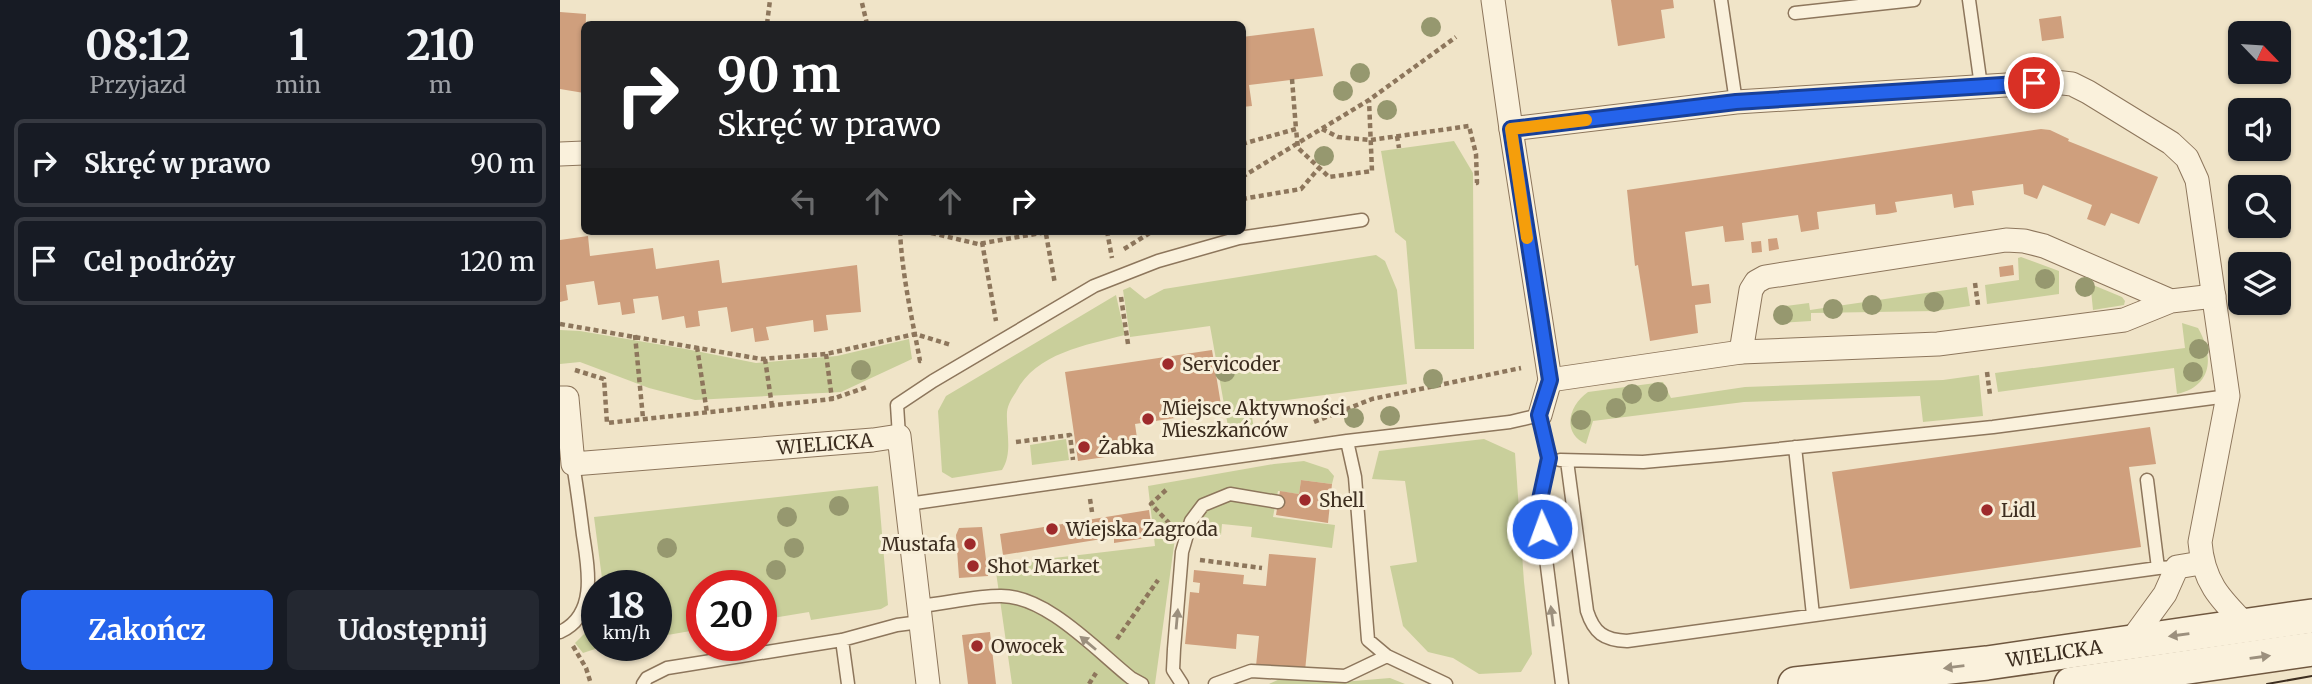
<!DOCTYPE html>
<html lang="pl">
<meta charset="utf-8">
<style>
body{margin:0;font-family:Merriweather,serif;background:#242831;color:#f1f3f6;height:100vh;display:flex;flex-direction:column;font-size:26px;white-space:nowrap}
*{box-sizing:border-box;margin:0}
p{font-size:23px;color:#9ea1a6}
.icon{flex:none;width:38px;height:38px;fill:none;stroke:currentColor;stroke-width:2;stroke-linecap:round;stroke-linejoin:round}
.map{position:relative;flex:1;overflow:hidden}
.details{display:flex;flex-direction:column;background:#171b24;width:560px}
.details>*{flex:none}
.guide{position:absolute;left:21px;top:21px;width:665px;height:214px;border-radius:10px;box-shadow:0 2px 5px #0004;background:#202124;color:#fff;overflow:hidden}
.needle{width:46px;rotate:115deg}
.controls{position:absolute;left:1668px;top:21px;display:grid;gap:14px}
.controls a{display:grid;place-items:center;width:63px;height:63px;border-radius:10px;background:#171b24;box-shadow:0 2px 5px #0004;font-size:35px}
.speed{position:absolute;left:21px;top:570px;display:flex;gap:14px;font-size:35px;font-weight:700;text-align:center}
.speed>*{display:grid;place-content:center;width:91px;height:91px;border-radius:50%;background:#171b24;box-shadow:0 2px 5px #0004;line-height:1}
.speed small{font-size:18px;font-weight:400}
.speed .limit{border:10px solid #d22;background:#fff;color:#111}
.pin{position:absolute;display:grid;place-items:center;width:60px;height:60px;color:#fff;margin:-30px;border:4px solid #fff;border-radius:50%;box-shadow:0 2px 7px #0007}
.me{position:absolute;width:77px;margin:-38px;rotate:358deg;stroke-linejoin:round;filter:drop-shadow(0 0 5px #0008)}
.turn{display:flex;align-items:center;gap:24px;height:147px;padding:0 21px;font-size:32px}
.turn .icon{width:91px;height:91px;stroke-width:2.5}
.turn b{display:block;font-size:49px;line-height:60px}
.lanes{display:flex;align-items:center;height:66px;padding:0 21px;background:#0003;justify-content:center;gap:35px;direction:ltr}
.lanes .off{opacity:.35}
.eta{display:flex;justify-content:space-evenly;align-items:center;height:119px;text-align:center}
.eta b{font-size:42px;font-weight:700;line-height:49px}
.action{display:flex;gap:14px;margin-top:auto;padding:14px 21px}
.action a{flex:1;height:80px;border-radius:10px;background:#2563eb;color:#fff;font-size:28px;font-weight:700;line-height:80px;text-align:center}
.action a+a{background:#242831;color:#f1f3f6}
ul{padding:0;list-style:none}
li{display:flex;align-items:center;gap:21px;height:88px;margin:0 14px 10px;padding:0 7px;border:4px solid #363941;border-radius:10px}
li div{flex:1}
li b{display:block;font-size:26px}
li em{font-style:normal}
main{display:flex;flex:1;min-height:0}
.map>svg:first-child{display:block}
.green{fill:#c9cf9b}
.building{fill:#cf9f7d}
.lines{fill:none;stroke-linecap:round;stroke-linejoin:round}
.service-casing{stroke:#8d765c;stroke-width:15}
.minor-casing{stroke:#8d765c;stroke-width:25}
.secondary-casing{stroke:#6f573f;stroke-width:36}
.path{stroke:#8d765c;stroke-width:4.5;stroke-dasharray:5 3.5;stroke-linecap:butt}
.service{stroke:#faf1dc;stroke-width:12}
.minor{stroke:#faf1dc;stroke-width:23}
.secondary{stroke:#faf1dc;stroke-width:33}
.tram{stroke:#3d2e20;stroke-width:2}
.tree{fill:#96986f}
.oneway{fill:#9c907e}
.route-casing{stroke:#184099;stroke-width:18}
.route{stroke:#2563eb;stroke-width:12}
.slow{stroke:#f59e0b;stroke-width:12}
.poi-dot{fill:#9e2a2b;stroke:#f7eed8;stroke-width:2.5}
.labels{text-anchor:middle;dominant-baseline:central;stroke-width:6;stroke-linejoin:round;paint-order:stroke}
.poi-label{font-size:19px;fill:#3d2e20;stroke:#f7eed8;text-anchor:start}
.street-label{font-size:19px;fill:#3d2e20;stroke:#f7eed8}
</style>
<main>
<section class="details">
<div class="eta">
<div><b>08:12</b><p>Przyjazd</p></div>
<div><b>1</b><p>min</p></div>
<div><b>210</b><p>m</p></div>
</div>
<ul>
<li><svg class="icon" aria-label="right" viewBox="0 0 24 24"><path d="M7 20v-9h11M14 6l5 5-5 5"/></svg><div><b>Skręć w prawo</b></div><em>90 m</em></li>
<li><svg class="icon" aria-label="arrive" viewBox="0 0 24 24"><path d="M6 21V4h12l-3 4 3 4H6"/></svg><div><b>Cel podróży</b></div><em>120 m</em></li>
</ul>
<div class="action"><a>Zakończ</a><a>Udostępnij</a></div>
</section>
<div class="map">
<svg width="1752" height="684" viewBox="0 0 1752 684">
<rect width="100%" height="100%" fill="#f0e4c8"/>
<path class="green" d="M894,141L913,173L914,349H855L846,241L835,232L821,151Z
M816,255L825,261L837,290L847,384L690,405L694,429L669,432L650,326L570,337L563,290L570,287L585,299L604,289Z
M1461,257L1499,271V294L1427,304L1425,285L1459,280L1458,258Z
M1521,280L1562,297L1565,301L1564,305L1533,310L1531,290L1518,292Z
M1407,287L1410,306L1376,311L1251,313V321L1219,323L1214,318L1218,307L1249,303L1250,310Z
M556,295L565,335C526,345 476,353 456,392C452,398 448,404 447,412C446,432 453,453 442,470L392,478L382,472L378,411L386,396Z
M1622,323L1638,328C1654,356 1653,386 1617,394L1614,368L1438,392L1435,373L1625,348Z
M0,330L20,331L126,349L196,363L277,356L349,339L352,359L281,392L135,400L89,388L20,362L0,364Z
M1419,375L1423,416L1363,422L1360,396L1184,402L1033,421L1026,444C1001,433 1009,405 1028,392L1103,382L1111,398L1185,387L1383,380Z
M506,439L509,460L472,465L470,445Z
M924,439L955,453L964,582L972,654L961,672L919,674L893,658L868,652L843,626L830,566L857,562L845,481L812,479L819,451Z
M744,461L768,469L774,476L772,484L741,480L739,494L718,491L713,517L775,525L772,548L691,537L692,527L662,524L661,535L616,531L595,684H452L435,565L595,546L588,486L714,464Z
M318,486L328,605L321,609L251,620L249,612L201,620V586H142V629L96,637V586H43L34,517Z
M37,618V646H44L23,653L15,643L33,625Z
M722,678L782,682L830,678L845,684H709Z"/>
<path class="building" d="M1051,0H1113L1114,8L1101,10L1105,38L1058,46Z
M0,12L26,14L24,93L0,89Z
M1501,16L1504,38L1482,41L1479,19Z
M754,28L763,76L689,85L692,106L682,107V63H684L682,37Z
M1481,129L1490,130L1509,139L1508,141L1598,177L1579,224L1551,213L1545,226L1527,219L1532,205L1483,185L1477,199L1464,194L1463,184L1412,191L1414,205L1404,206L1394,208L1392,194L1335,202L1337,212L1327,214L1316,215L1315,204L1257,212L1259,229L1241,232L1238,215L1182,223L1184,240L1165,242L1163,226L1125,232L1132,286L1149,284L1151,303L1135,305L1138,333L1090,341L1078,265L1075,266L1067,190Z
M28,236L30,256L93,248L96,269L159,260L162,283L297,265L301,312L266,315L268,330L254,332L253,320L206,327L209,340L195,342L193,328L171,332L167,307L138,311L140,326L126,328L124,316L102,320L98,296L73,299L75,313L62,315L60,302L38,305L34,281L6,285L8,300L0,302V240Z
M1217,238L1219,249L1209,251L1208,239Z
M1201,241L1202,252L1192,253L1191,242Z
M1453,265L1454,275L1440,277L1439,267Z
M652,350L662,411L575,424L579,452L518,461L505,372Z
M1590,427L1596,464L1569,467L1581,547L1290,589L1272,472Z
M741,480L772,484L768,523L716,515L720,491L739,494Z
M589,510L593,537L554,543V537L443,555L440,534Z
M422,527L428,576L399,578L396,535L399,528Z
M709,554L756,558L745,671L696,666L699,636L677,634L676,649L625,644L630,592L639,593L640,583L633,582L634,570L684,575L683,584L706,586Z
M430,632L436,684H408L402,635Z"/>
<g class="lines">
<defs>
<path id="service" d="M1161,0L1176,102
M1409,0L1421,86
M1235,13L1354,0
M339,436L337,405L373,381L534,286L598,261L679,238L802,220
M787,441L795,477L808,640L827,656L886,684
M1235,447L1253,615
M1000,460L1083,462L1161,455L1433,427L1668,396
M1007,461L1027,611C1034,633 1044,640 1067,641L1598,568L1617,567
M1587,480L1598,568
M348,504L787,441L950,422L980,415L989,458L979,504L1002,684
M358,606C385,604 413,596 440,596C486,595 536,650 571,678L582,684
M0,632C38,615 28,567 23,535C20,511 17,488 13,464
M282,640L288,684
M83,684L87,678L107,668L282,640L337,625L360,622
M622,684L613,670L614,649L622,552L631,521L643,505L670,494L718,502
M655,684L691,671L785,676L827,656"/>
<g id="minor">
<path d="M933,0L951,129L990,380L980,415"/>
<path d="M951,129L1176,102L1494,82L1512,84L1528,92L1611,143L1627,158L1637,180L1668,396L1640,542C1643,581 1659,598 1686,625"/>
<path d="M0,154L24,153"/>
<path d="M1611,301L1564,320L1378,344L1181,352L1191,290L1196,282L1205,277L1446,240L1464,241L1484,246L1611,301L1654,296"/>
<path d="M990,380L1181,352"/>
<path id="s1" d="M0,398H7L13,464L313,440L339,436L368,684"/>
<path d="M1570,642L1605,594L1617,567L1641,563"/>
</g>
<g id="secondary">
<path id="s2" d="M1235,684L1427,663L1752,616"/>
<path d="M1511,684L1752,649"/>
</g>
</defs>
<use href="#service" class="service-casing"/>
<use href="#minor" class="minor-casing"/>
<use href="#secondary" class="secondary-casing"/>
<path class="path" d="M302,3L307,24
M207,24L210,0
M732,79L736,129
M762,129L778,137L811,140L909,126L916,154L917,183H913
M837,136L839,148
M682,144L736,129L738,148L769,177L812,171L809,100
M682,177L809,100L896,37
M682,199L741,189L759,168
M340,231C342,275 352,318 360,361L364,360
M363,231L418,244L492,231
M547,231L552,258
M486,234L495,284
M422,242L436,321
M564,249L593,231
M1415,283L1418,305
M561,297L568,344
M0,324L201,359L266,354L355,334L391,345
M75,335L83,418
M137,347L147,413
M266,354L272,399
M205,359L212,406
M15,370L44,379L47,423L272,399L307,387
M1427,372L1430,395
M754,422L812,399L961,368
M456,442L510,435L513,460
M606,490L591,504L609,523
M530,499L532,512
M640,560L702,568
M557,639L598,580
M13,646L26,668L31,684
M529,684L536,673"/>
<use href="#service" class="service"/>
<use href="#minor" class="minor"/>
<use href="#secondary" class="secondary"/>
<path class="tram" d="M1707,684L1752,676"/>
</g>
<g class="tree">
<circle cx="871" cy="27" r="10"/>
<circle cx="800" cy="73" r="10"/>
<circle cx="783" cy="91" r="10"/>
<circle cx="827" cy="110" r="10"/>
<circle cx="764" cy="156" r="10"/>
<circle cx="1485" cy="279" r="10"/>
<circle cx="1525" cy="287" r="10"/>
<circle cx="1374" cy="302" r="10"/>
<circle cx="1312" cy="305" r="10"/>
<circle cx="1273" cy="309" r="10"/>
<circle cx="1223" cy="315" r="10"/>
<circle cx="1639" cy="349" r="10"/>
<circle cx="301" cy="370" r="10"/>
<circle cx="665" cy="372" r="10"/>
<circle cx="1633" cy="372" r="10"/>
<circle cx="873" cy="379" r="10"/>
<circle cx="1098" cy="392" r="10"/>
<circle cx="1072" cy="394" r="10"/>
<circle cx="1056" cy="408" r="10"/>
<circle cx="830" cy="416" r="10"/>
<circle cx="794" cy="418" r="10"/>
<circle cx="1021" cy="420" r="10"/>
<circle cx="279" cy="506" r="10"/>
<circle cx="227" cy="517" r="10"/>
<circle cx="107" cy="548" r="10"/>
<circle cx="234" cy="548" r="10"/>
<circle cx="216" cy="570" r="10"/>
</g>
<defs><path id="oneway-solid" d="M-6-.8H1V-3.2L6.5 0L1 3.2V.8H-6Z" transform="scale(1.75)"/></defs>
<g class="oneway">
<use href="#oneway-solid" transform="translate(992 616) rotate(-97)"/>
<use href="#oneway-solid" transform="translate(617 619) rotate(-85)"/>
<use href="#oneway-solid" transform="translate(1619 635) rotate(172)"/>
<use href="#oneway-solid" transform="translate(528 643) rotate(-140)"/>
<use href="#oneway-solid" transform="translate(1700 657) rotate(-8)"/>
<use href="#oneway-solid" transform="translate(1394 667) rotate(173)"/>
</g>
<g class="lines">
<defs>
<path id="route" d="M982,529L979,504L989,458L979,415L990,380L951,129L1176,102L1474,83"/>
</defs>
<use href="#route" class="route-casing"/>
<use href="#route" class="route"/>
<path class="slow" d="M967,238L951,129L1026,120"/>
</g>
<g class="poi-dot">
<circle cx="608" cy="364" r="7"/>
<circle cx="588" cy="419" r="7"/>
<circle cx="524" cy="447" r="7"/>
<circle cx="745" cy="500" r="7"/>
<circle cx="1427" cy="510" r="7"/>
<circle cx="492" cy="529" r="7"/>
<circle cx="410" cy="544" r="7"/>
<circle cx="413" cy="566" r="7"/>
<circle cx="417" cy="646" r="7"/>
</g>
<g class="labels">
<g class="poi-label">
<text x="622" y="364">Servicoder</text>
<text x="602" y="408">Miejsce Aktywności<tspan x="602" dy="22">Mieszkańców</tspan></text>
<text x="538" y="447">Żabka</text>
<text x="759" y="500">Shell</text>
<text x="1441" y="510">Lidl</text>
<text x="506" y="529">Wiejska Zagroda</text>
<text x="396" y="544" text-anchor="end">Mustafa</text>
<text x="427" y="566">Shot Market</text>
<text x="431" y="646">Owocek</text>
</g>
<g class="street-label">
<text stroke="none"><textPath href="#s1" startOffset="326">WIELICKA</textPath></text>
<text stroke="none"><textPath href="#s2" startOffset="261">WIELICKA</textPath></text>
</g>
</g>
</svg>
<div class="controls">
<a><svg class="needle" viewBox="-14 -14 28 28"><path d="M0-13l5 13h-10z" fill="#e53935"/><path d="M0 13l5-13h-10z" fill="#9ea1a6"/></svg></a>
<a><svg class="icon" aria-label="sound" viewBox="0 0 24 24"><path d="M4 9h4l5-4v14l-5-4H4zM17 9q2 3 0 6"/></svg></a>
<a><svg class="icon" aria-label="search" viewBox="0 0 24 24"><circle cx="10" cy="10" r="6"/><path d="M15 15l6 6"/></svg></a>
<a><svg class="icon" aria-label="layers" viewBox="0 0 24 24"><path d="M12 4l9 5-9 5-9-5zM3 14l9 5 9-5"/></svg></a>
</div>
<div class="speed"><div>18<small>km/h</small></div><div class="limit">20</div></div>
<div class="pin" style="left:1474px;top:83px;background:#d93025"><svg class="icon" aria-label="arrive" viewBox="0 0 24 24"><path d="M6 21V4h12l-3 4 3 4H6"/></svg></div>
<svg class="me" style="left:982px;top:529px" viewBox="-20 -20 40 40"><circle r="17" fill="#2563eb" stroke="#fff" stroke-width="3"/><path d="M0-11L8 9 0 5-8 9z" fill="#fff"/></svg>
<div class="guide">
<div class="turn"><svg class="icon" aria-label="right" viewBox="0 0 24 24"><path d="M7 20v-9h11M14 6l5 5-5 5"/></svg><div><b>90 m</b>Skręć w prawo</div></div>
<div class="lanes"><svg class="icon off" aria-label="left" viewBox="0 0 24 24"><path d="M17 20v-9H6M10 6l-5 5 5 5"/></svg><svg class="icon off" aria-label="ahead" viewBox="0 0 24 24"><path d="M12 20V5M6 11l6-6 6 6"/></svg><svg class="icon off" aria-label="ahead" viewBox="0 0 24 24"><path d="M12 20V5M6 11l6-6 6 6"/></svg><svg class="icon" aria-label="right" viewBox="0 0 24 24"><path d="M7 20v-9h11M14 6l5 5-5 5"/></svg></div>
</div>
</div>
</main>
